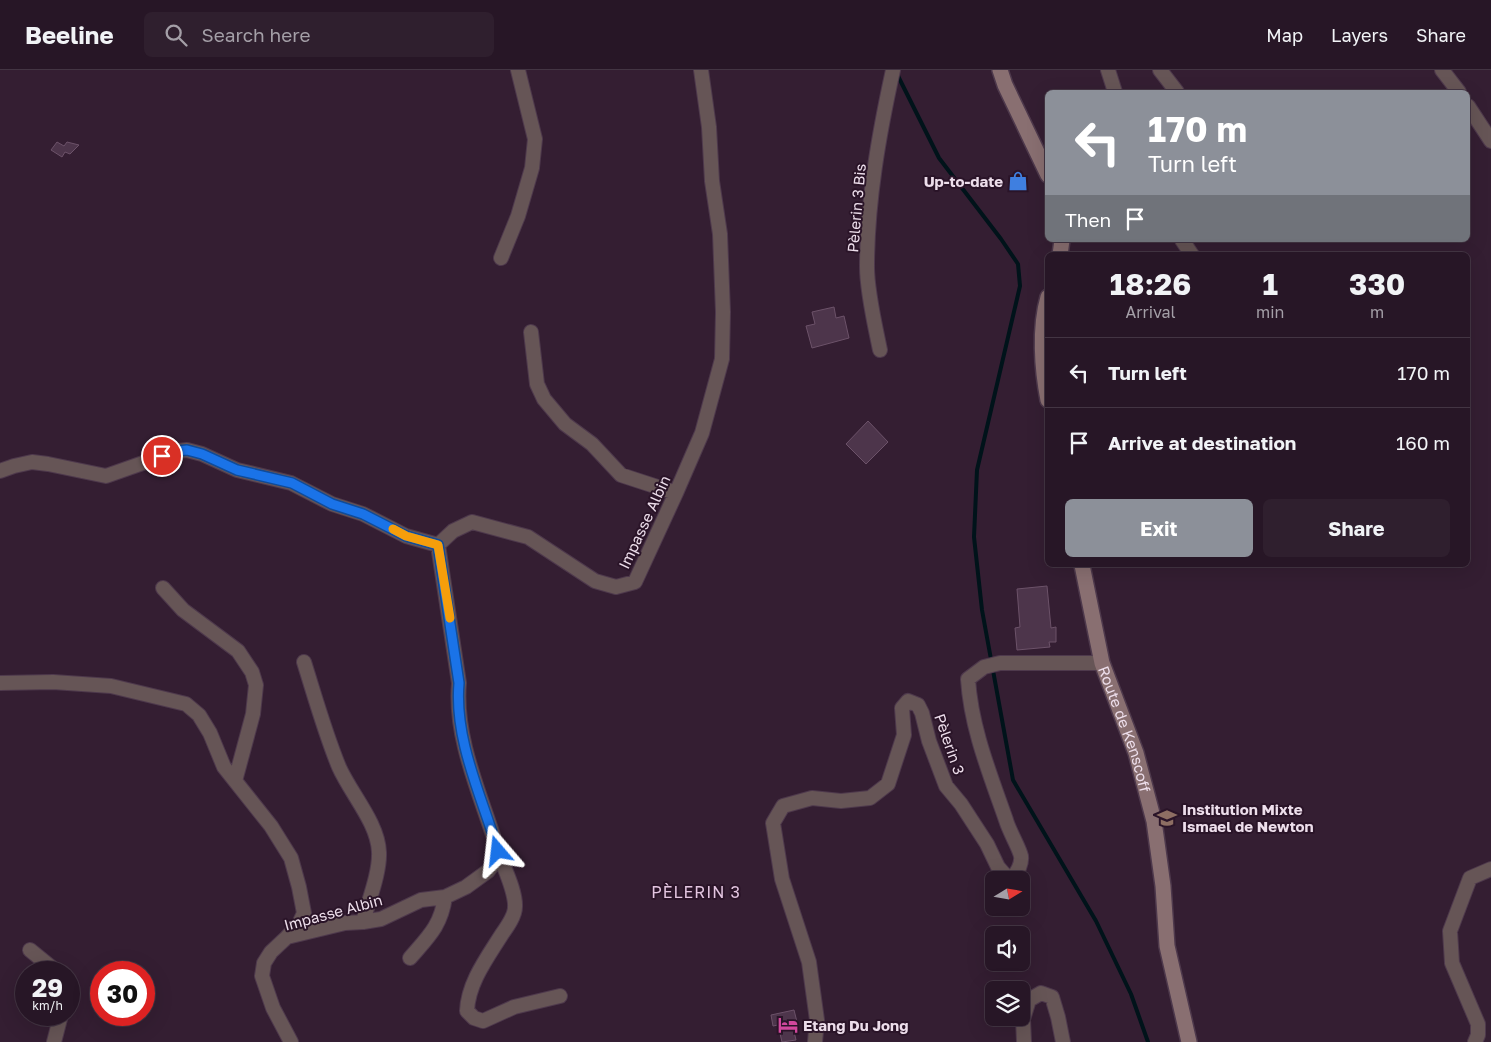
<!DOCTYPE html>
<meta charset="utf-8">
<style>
body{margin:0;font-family:"Golos Text",sans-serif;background:#2f1f2e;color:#f1f3f6;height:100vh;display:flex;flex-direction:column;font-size:19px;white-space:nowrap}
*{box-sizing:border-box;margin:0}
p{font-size:16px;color:#a49fa7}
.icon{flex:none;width:28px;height:28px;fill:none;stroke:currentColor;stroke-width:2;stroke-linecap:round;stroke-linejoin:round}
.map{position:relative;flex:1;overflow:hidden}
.panel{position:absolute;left:1045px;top:182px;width:425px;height:315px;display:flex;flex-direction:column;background:#271626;border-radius:8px;box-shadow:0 5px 20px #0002,0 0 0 1px #433543}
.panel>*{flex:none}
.guide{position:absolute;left:1045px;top:20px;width:425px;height:152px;border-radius:8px;box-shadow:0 5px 20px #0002,0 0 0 1px #433543;background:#8c9099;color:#fff;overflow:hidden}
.needle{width:32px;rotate:79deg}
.buttons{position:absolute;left:985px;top:801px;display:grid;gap:10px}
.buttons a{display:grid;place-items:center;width:45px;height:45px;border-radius:8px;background:#271626;box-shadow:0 5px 20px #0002,0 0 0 1px #433543;font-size:25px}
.speed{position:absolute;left:15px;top:891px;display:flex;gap:10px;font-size:25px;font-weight:700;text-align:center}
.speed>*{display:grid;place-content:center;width:65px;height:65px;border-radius:50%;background:#271626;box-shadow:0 5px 20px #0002,0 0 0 1px #433543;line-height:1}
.speed small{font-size:12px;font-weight:400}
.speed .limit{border:8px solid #d22;background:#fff;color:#111}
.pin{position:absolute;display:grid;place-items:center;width:42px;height:42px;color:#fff;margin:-21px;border:2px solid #fff;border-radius:50%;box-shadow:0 1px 5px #0007}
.me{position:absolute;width:55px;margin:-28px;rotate:343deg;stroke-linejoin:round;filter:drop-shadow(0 0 4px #0008)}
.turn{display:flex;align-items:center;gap:18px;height:105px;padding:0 20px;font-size:22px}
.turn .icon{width:65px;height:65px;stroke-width:2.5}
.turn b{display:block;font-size:35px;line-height:42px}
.then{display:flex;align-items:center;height:48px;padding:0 20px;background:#0003;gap:10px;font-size:19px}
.eta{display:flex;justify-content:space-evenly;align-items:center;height:85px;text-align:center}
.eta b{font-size:30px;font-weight:700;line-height:35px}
.button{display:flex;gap:10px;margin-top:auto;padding:10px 20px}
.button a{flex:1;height:58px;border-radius:8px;background:#8c9099;color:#fff;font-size:20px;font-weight:700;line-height:58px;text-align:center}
.button a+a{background:#2f1f2e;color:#f1f3f6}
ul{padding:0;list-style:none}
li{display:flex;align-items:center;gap:15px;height:70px;padding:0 20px;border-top:1px solid #433543}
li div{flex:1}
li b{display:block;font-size:19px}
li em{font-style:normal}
header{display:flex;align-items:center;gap:30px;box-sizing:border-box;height:70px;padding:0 25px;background:#271626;border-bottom:1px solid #433543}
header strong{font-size:24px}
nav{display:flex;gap:28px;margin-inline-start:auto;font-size:18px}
.search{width:350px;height:45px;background:#2f1f2e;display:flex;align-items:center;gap:12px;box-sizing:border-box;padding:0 18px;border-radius:8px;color:#a49fa7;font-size:19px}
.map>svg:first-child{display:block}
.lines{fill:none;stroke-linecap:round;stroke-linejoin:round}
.stream{stroke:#00131a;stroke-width:4}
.building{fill:#4d354b;stroke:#6c5269}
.street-casing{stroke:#4e394c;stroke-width:16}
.secondary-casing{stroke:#4e394c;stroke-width:18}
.street{stroke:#665556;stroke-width:14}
.secondary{stroke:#896f71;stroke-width:15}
.route-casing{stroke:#114b97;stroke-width:12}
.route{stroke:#1a73e8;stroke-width:9}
.slow{stroke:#f59e0b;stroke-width:9}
.labels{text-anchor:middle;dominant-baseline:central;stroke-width:4;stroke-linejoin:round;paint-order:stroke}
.poi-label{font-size:15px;font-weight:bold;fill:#eddeeb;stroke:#2a1428;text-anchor:start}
.street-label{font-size:15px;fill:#eddeeb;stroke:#2a1428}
.neighbourhood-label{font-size:16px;letter-spacing:1px;fill:#e3c5e0;stroke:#2a1428}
</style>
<header>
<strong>Beeline</strong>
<div class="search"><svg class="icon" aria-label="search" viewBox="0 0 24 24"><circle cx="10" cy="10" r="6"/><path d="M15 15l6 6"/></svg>Search here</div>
<nav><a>Map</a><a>Layers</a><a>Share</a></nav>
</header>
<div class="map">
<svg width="1491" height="972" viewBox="0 0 1491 972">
<rect width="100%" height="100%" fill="#341e32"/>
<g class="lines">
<path class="stream" d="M897,4L939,88L1001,169L1018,194L1020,216L977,400L974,467L982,540L1013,710L1096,851L1131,924L1148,972"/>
</g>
<path class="building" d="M57,72L64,76L67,72L79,75L70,84L65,82L62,87L51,80Z
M834,237L836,248L844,246L849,268L812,278L806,256L815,254L812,242Z
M868,351L888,372L866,394L846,374Z
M1047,516L1051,558L1056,557V572H1049L1050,577L1017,580L1015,558L1020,557L1017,519Z
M794,940L797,952L792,953L796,970L782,972L778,955L773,956L771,945Z"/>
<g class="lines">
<defs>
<path id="street" d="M1108,0L1115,22
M1160,0L1177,22
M1442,0L1459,22
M1468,36L1491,71
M1182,170L1192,185
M501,188L518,146L532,98L535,69L518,0
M531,262L537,314L544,329L565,354L592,374L621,405L676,423
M880,280C875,255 867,222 867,197C867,131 879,64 893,0
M0,401L14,396L32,392L48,394L106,406L177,381L187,380L202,384L237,400L291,413L332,434L363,444L406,466L438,475
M163,518L183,540L238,581L252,602L256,615L253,644L235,711
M304,592C315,627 325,663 339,697C351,724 378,753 379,782C380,803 368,832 363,852
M0,613L53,612L111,616L186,634L199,645L210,663L224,697L271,756L291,788L299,817L304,843L299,854L287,867
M498,781C503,796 516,821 515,837C515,846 507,857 502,864C487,888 468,913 467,941L474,948L483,951L514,937L560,926
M30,880L57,902
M410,888C428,867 441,856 445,827
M54,972L61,945
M291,972L273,938L262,906L264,893L271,882L287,867L345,853L363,852L381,849L421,830L445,827L466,817L488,801L494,793L498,781C482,727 454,670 459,613L438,475L453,461L472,452L528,467L595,511L616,517L635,512L676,423L702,363L722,289L723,242L720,164L712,111L709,57L701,0
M815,972L817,950L809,892L782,809L773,753L783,736L812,728L841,731L870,728L888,714L904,665L902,638L908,631L918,635L922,643L929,671L946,716L961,734L987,774L998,797L1006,806L1013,807C1018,801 1022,794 1021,786C1019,777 1009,761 1006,750C990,704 971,658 968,609L984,597L1000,593H1102
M1024,972L1023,949L1029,930L1041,923L1052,927L1058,947L1063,972
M1475,972L1478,965V954L1452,893L1450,861L1470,808L1491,799"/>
<g id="secondary">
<path d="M1000,0L1005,15L1048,105"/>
<path d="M1060,185L1062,170"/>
<path d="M1048,227C1039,258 1042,299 1048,330"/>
<path id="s1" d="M1082,495L1102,593L1136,683L1154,751L1163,816L1167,876L1189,972"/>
</g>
</defs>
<use href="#street" class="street-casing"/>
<use href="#secondary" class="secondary-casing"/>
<use href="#street" class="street"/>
<use href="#secondary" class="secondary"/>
</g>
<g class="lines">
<defs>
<path id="route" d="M162,386L177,381L187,380L202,384L237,400L292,413L332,434L363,444L406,466L438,475L459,613C454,670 482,727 498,781"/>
</defs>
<use href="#route" class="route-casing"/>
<use href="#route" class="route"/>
<path class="slow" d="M393,459L406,466L438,475L450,548"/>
</g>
<defs>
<symbol id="shop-bare" viewBox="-9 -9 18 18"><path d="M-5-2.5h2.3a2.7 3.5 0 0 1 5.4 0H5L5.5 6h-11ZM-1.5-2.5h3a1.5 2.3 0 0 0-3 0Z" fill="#3f7fe0" stroke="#2a1428" stroke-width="2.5" paint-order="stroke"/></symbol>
<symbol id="school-bare" viewBox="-9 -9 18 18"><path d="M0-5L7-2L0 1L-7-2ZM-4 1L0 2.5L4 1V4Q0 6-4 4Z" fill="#8d6e63" stroke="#2a1428" stroke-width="2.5" paint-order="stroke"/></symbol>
<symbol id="hotel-bare" viewBox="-9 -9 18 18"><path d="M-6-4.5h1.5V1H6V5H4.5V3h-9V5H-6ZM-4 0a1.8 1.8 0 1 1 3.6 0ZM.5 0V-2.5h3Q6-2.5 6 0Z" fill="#d1479c" stroke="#2a1428" stroke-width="2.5" paint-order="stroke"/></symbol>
</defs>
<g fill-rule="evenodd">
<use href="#shop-bare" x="1004" y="97" width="28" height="28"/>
<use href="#school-bare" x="1153" y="734" width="28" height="28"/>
<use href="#hotel-bare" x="774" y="941" width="28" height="28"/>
</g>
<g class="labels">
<g class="poi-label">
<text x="1003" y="111" text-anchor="end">Up-to-date</text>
<text x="1182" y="739">Institution Mixte<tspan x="1182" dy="17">Ismael de Newton</tspan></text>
<text x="803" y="955">Etang Du Jong</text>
</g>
<g class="street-label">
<text transform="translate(856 138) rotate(-85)">Pèlerin 3 Bis</text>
<text transform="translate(644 452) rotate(-65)">Impasse Albin</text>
<text stroke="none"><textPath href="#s1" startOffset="170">Route de Kenscoff</textPath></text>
<text transform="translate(950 674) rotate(71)">Pèlerin 3</text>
<text transform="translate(333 842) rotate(-15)">Impasse Albin</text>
</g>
<g class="neighbourhood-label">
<text x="696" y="822">PÈLERIN 3</text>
</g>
</g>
</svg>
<div class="buttons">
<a><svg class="needle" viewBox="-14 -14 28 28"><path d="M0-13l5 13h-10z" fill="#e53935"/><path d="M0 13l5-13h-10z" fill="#a49fa7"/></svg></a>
<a><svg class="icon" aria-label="sound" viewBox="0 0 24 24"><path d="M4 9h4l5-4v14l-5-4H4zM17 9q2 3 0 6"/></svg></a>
<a><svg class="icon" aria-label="layers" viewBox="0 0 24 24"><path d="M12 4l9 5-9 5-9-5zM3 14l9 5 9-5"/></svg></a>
</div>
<div class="speed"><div>29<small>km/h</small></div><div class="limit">30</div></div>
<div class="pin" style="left:162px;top:386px;background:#d93025"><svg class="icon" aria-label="arrive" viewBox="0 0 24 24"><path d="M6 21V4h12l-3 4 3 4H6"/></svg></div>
<svg class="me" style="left:498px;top:781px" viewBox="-20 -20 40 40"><path d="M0-17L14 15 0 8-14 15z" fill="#1a73e8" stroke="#fff" stroke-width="4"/></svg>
<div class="guide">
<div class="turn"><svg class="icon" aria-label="left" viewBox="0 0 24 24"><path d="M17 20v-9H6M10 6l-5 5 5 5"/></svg><div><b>170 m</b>Turn left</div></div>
<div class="then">Then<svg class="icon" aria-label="arrive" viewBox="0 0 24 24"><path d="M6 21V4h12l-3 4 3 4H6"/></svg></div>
</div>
<section class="panel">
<div class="eta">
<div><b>18:26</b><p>Arrival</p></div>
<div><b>1</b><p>min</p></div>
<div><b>330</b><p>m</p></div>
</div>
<ul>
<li><svg class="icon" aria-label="left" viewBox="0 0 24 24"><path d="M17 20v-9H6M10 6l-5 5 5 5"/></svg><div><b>Turn left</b></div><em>170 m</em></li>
<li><svg class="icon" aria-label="arrive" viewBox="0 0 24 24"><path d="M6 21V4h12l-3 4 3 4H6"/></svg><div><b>Arrive at destination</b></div><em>160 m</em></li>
</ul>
<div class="button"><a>Exit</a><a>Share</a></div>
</section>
</div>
